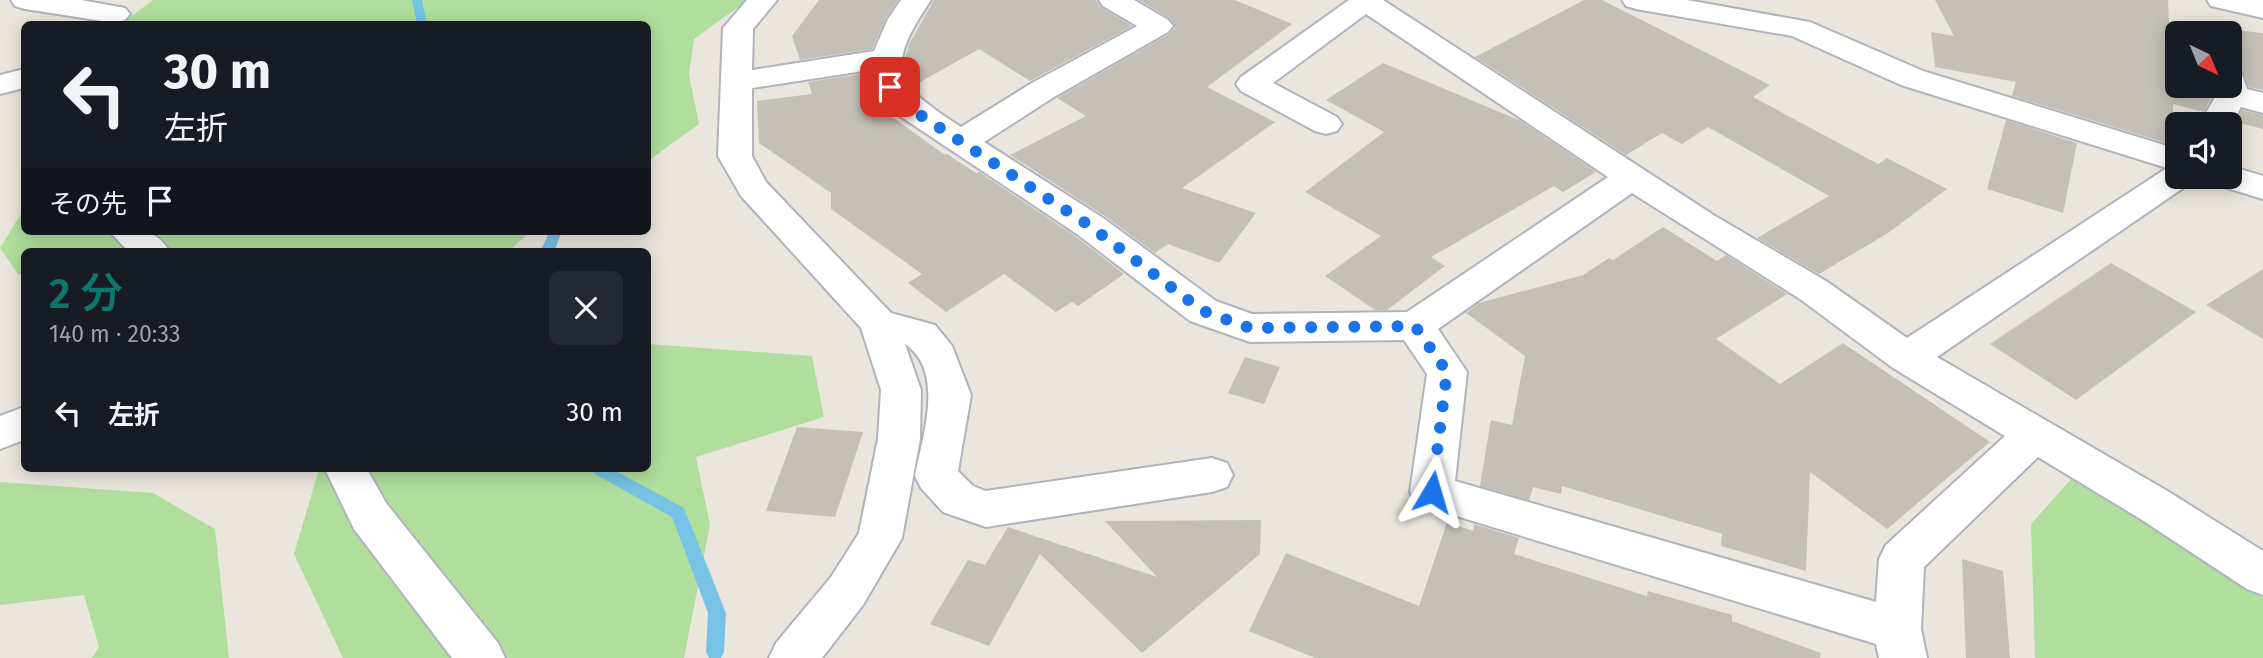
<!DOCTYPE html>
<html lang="ja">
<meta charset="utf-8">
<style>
body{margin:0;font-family:"Fira Sans","Noto Sans JP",sans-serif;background:#242831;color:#f1f3f6;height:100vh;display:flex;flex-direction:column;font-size:26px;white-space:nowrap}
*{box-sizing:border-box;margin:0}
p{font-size:23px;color:#9ea1a6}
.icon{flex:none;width:38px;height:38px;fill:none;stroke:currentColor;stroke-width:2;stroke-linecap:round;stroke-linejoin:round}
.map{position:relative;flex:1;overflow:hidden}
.side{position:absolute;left:21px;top:248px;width:630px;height:224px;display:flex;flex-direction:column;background:#171b24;border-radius:10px;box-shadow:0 4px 18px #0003}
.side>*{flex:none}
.guide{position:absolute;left:21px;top:21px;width:630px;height:214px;border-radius:10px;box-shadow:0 4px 18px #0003;background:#171b24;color:#f1f3f6;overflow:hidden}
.needle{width:46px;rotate:137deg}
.tools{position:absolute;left:2165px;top:21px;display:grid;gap:14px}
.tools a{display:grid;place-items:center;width:77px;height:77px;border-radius:10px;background:#171b24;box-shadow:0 4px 18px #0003;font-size:35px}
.pin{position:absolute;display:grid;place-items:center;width:60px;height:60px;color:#fff;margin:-30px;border-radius:14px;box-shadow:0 4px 10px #0006}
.me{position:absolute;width:77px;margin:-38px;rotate:7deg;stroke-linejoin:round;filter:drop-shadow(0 0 5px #0008)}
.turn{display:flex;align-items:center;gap:24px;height:147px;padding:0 28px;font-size:32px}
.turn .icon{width:91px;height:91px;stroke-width:2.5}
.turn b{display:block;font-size:49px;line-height:60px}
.then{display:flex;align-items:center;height:66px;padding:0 28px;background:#0003;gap:14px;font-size:26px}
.round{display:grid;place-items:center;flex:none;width:74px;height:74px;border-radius:10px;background:#242831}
.headline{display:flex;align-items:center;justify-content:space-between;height:119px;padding:0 28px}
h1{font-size:42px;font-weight:600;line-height:52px;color:#0f766e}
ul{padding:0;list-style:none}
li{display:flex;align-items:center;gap:21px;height:91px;padding:0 28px}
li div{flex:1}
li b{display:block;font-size:26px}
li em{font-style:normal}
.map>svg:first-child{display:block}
.green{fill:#b0de9d}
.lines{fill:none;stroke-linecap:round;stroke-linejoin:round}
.stream{fill:#77c3e6;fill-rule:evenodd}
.building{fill:#c4c0b8}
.minor-casing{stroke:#b0b2bd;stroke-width:4}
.minor{fill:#fff;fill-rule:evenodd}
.route{stroke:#1a73e8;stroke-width:12;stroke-dasharray:0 21.6}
</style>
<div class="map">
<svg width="2263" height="658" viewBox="0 0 2263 658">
<rect width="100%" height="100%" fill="#ebe6dd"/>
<path class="green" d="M153,0H748L694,39L689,75L699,124L648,161V24H121Z
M24,209V231H531L508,252H24V274H18L0,248Z
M648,344L812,356L824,417L696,457L710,525L684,658H343L294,554L319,469H648Z
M2073,477L2232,574L2263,598V658H2035L2031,524Z
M0,482L153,493L215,529L229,658H92L99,647L84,595L0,605Z"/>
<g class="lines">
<path class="stream" d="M412,0H422L427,24H417Z
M550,231H562L554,252H540Z
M590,469H612L684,508L726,613L724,652L721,658H709L706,652L708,613L672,517L593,473Z"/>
</g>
<path class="building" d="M819,0H898L886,18L872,49L800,60L792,36Z
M934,0H1096L1102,8L1132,26L1030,81L979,49L913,86L906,73L905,59L909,44Z
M1139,0H1235L1292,24L1207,87L1275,122L1182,188L1256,213L1219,263L1168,244L1155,253L1105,216L1010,155L1086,116L1057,98L1169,34L1175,28L1169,18Z
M1584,0H1602L1770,85L1753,97L1878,164L1887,158L1947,189L1888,233L1819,274L1757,238L1829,196L1708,127L1682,144L1662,133L1626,155L1475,57Z
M1935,0H2168L2169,23L2263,33V90L2249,87L2241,69L2230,68V33H2177V86H2213V94L2204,112L2173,104V145L2012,96L2016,82L1935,67L1931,32L1954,36Z
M1383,63L1521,121L1596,172L1563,192L1554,186L1431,257L1445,266L1387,310H1375L1325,276L1381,236L1305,192L1384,132L1326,100Z
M868,73L876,90L885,101L877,106L945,155L947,154L976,173L979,172L1075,236L1124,274L1078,306L1072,302L1056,312L1004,274L946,312L908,283L922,274L831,209V193L759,143L757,101L812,94L808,82Z
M2242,110L2263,115V129L2236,122Z
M2006,120L2077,143L2063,213L1987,189Z
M1663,227L1717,261L1726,255L1787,294L1716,339L1780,384L1843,343L1990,442L1887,529L1810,472L1806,571L1721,546L1722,534L1562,486L1561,494L1533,487L1529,500L1480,486L1491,420L1512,425L1525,356L1466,313L1479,303L1583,275L1609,258L1613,260Z
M2111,263L2196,312L2076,400L1990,344Z
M2263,269V339L2206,305Z
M1245,357L1280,367L1264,404L1228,393Z
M797,427L863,432L835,517L766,511Z
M1261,520L1260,554L1142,653L1040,554L989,646L930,624L968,560L985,565L1008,527L1157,577L1105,521Z
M1447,522L1473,531L1474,524L1519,538L1514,554L1647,596L1648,591L1732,615V621L1821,653L1820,658H1315L1249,631L1286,553L1419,606Z
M1962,559L2003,571L2010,658H1966Z"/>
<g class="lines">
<defs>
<path id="minor" d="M11,0H81L125,8L130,14L125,20L115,23L25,9L15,6Z
M747,0H777L753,29L752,70L874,51L888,19L901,0H931C884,69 894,84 961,127L1032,83L1137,26L1103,6L1099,0H1134L1168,20L1173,26L1168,32L1054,97L984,142L1103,218L1216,301L1252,314L1407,312L1608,177L1366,14L1273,83L1337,117L1342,124L1337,131L1326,134L1315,131L1241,91L1236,84L1241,77L1349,0H1383L1715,216L1826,281L1907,338L2167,168L1901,85L1792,36L1636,9L1626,6L1622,0H1687L1810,22L1923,71L2177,149V177H2193L2189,184L1937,357L2169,492L2263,551V595L2247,589L2139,518L2038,457L1924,567L1921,629L1927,658H1879L1876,644L1417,504L1410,492L1427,374L1404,340L1250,342L1190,321L1077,234L900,116L878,89L870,70L752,88V156L766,182L891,313L935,325L952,346L971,395L958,471L973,486L986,491L1212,458L1227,463L1233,475L1227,487L1212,492L986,527L943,512L921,488L915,476C922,437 946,372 905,344L921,390L920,439L902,538L863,605L822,658H769L776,643L831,577L859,533L878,439L881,390L861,328L741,196L718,156L723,28ZM1632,193L1800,299L1893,368L2005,436L1886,545L1879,559L1876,602L1455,481L1467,372L1438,329Z
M2207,0H2263V18L2211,6Z
M24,69V88L0,94V75Z
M2230,70L2241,72L2247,89L2263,93V113L2241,107L2230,128V124H2200L2216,95L2215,86H2230Z
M2230,166L2263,176V199L2217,185L2212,177H2230Z
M109,231C137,231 154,226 170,252H129Z
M24,407V440L0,449V416Z
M325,469H367L386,503L498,643L505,658H452L354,529Z"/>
</defs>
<use href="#minor" class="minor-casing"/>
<use href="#minor" class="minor"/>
</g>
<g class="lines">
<path class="route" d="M890,87L911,109L1090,226L1203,311L1250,328L1415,326L1447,372L1432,492"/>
</g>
</svg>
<div class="tools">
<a><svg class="needle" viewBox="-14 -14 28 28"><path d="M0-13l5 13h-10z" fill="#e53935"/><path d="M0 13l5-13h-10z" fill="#9ea1a6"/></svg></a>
<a><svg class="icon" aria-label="sound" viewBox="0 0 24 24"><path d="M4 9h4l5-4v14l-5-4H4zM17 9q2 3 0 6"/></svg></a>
</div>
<div class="pin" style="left:890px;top:87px;background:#d93025"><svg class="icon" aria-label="arrive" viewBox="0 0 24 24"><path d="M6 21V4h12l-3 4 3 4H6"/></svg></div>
<svg class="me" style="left:1432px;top:492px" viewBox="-20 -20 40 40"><path d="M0-17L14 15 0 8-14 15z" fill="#1a73e8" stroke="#fff" stroke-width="4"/></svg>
<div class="guide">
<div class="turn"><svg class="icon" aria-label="left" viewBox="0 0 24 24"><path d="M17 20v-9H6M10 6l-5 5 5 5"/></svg><div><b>30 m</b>左折</div></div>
<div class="then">その先<svg class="icon" aria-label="arrive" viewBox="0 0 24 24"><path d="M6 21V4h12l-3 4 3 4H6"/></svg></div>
</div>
<section class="side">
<div class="headline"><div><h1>2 分</h1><p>140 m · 20:33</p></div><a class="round"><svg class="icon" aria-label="close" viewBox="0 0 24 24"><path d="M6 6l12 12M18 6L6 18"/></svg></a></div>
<ul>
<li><svg class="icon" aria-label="left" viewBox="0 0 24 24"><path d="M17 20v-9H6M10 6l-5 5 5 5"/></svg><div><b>左折</b></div><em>30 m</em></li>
</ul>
</section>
</div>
